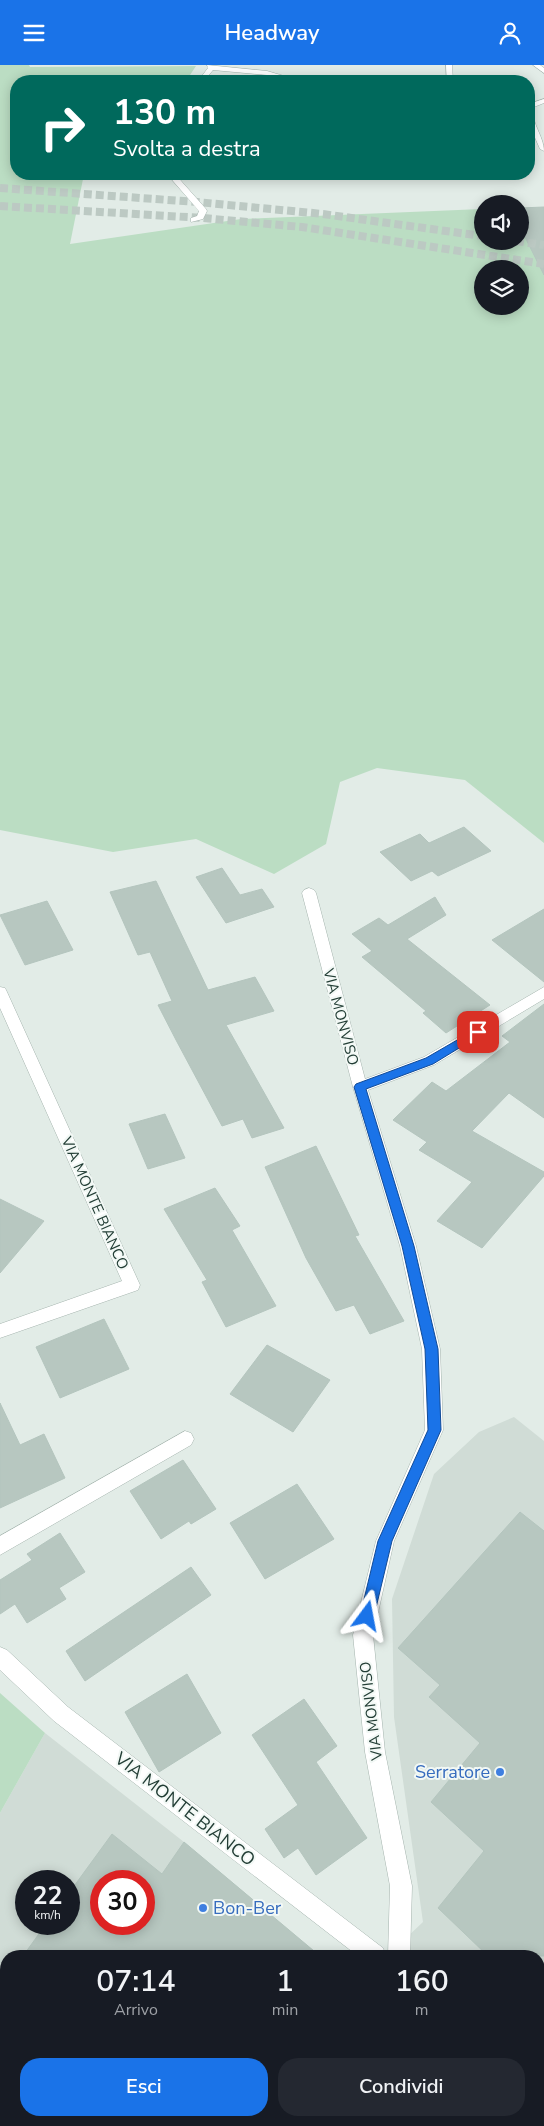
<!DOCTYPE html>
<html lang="it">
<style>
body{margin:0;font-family:"Nunito Sans",sans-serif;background:#242831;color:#f1f3f6;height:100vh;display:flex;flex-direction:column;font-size:19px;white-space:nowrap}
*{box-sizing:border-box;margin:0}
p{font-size:16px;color:#9ea1a6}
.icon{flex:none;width:28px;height:28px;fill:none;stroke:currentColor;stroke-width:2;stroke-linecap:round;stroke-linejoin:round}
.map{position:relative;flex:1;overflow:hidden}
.drawer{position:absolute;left:0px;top:1885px;width:545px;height:176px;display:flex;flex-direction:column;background:#171b24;border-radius:20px 20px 0 0;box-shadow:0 2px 12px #0003}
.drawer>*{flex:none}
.top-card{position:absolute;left:10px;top:10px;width:525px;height:105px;border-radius:20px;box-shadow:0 2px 12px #0003;background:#00695c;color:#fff;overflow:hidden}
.tools{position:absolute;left:474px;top:130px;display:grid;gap:10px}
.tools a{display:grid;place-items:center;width:55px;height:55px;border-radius:50%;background:#171b24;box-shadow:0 2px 12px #0003;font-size:25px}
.speed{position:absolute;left:15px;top:1805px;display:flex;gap:10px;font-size:25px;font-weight:700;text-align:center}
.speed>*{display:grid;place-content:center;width:65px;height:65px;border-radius:50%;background:#171b24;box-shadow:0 2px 12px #0003;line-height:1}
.speed small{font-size:12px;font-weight:400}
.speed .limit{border:8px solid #d22;background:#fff;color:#111}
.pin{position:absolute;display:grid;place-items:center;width:42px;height:42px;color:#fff;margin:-21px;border-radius:10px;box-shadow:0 2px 8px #0006}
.me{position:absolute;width:55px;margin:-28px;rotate:13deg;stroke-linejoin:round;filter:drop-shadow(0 0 4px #0008)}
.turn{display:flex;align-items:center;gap:18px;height:105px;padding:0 20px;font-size:22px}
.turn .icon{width:65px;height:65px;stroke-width:2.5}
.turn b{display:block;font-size:35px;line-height:42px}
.eta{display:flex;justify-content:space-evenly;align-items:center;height:85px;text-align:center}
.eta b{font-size:30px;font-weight:600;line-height:35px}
.action{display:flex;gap:10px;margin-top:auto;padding:10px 20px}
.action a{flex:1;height:58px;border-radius:20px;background:#1a73e8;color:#fff;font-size:20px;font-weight:600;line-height:58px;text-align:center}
.action a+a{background:#242831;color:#f1f3f6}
header{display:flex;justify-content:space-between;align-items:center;height:65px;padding:0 20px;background:#1a73e8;color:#fff;font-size:22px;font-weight:600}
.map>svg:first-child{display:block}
.built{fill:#d0dcd6;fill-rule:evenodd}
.green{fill:#bbddc3;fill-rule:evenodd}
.building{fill:#b7c7c0;stroke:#b4c5be;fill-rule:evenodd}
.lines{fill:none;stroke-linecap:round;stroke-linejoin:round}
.highway-tunnel{stroke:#bcc9c3;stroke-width:8;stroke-dasharray:8 4;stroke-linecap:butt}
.minor-casing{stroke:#a5b4ae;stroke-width:1}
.minor{fill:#fff;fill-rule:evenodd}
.route{fill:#1a73e8;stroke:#114b97}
.shop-dot{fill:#3f7fe0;stroke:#f2f8f5;stroke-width:2}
.labels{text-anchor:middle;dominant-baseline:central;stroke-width:4;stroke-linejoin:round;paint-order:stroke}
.street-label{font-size:15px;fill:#223d35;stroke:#f2f8f5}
.near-shop-label{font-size:18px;fill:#366cbe;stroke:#f2f8f5;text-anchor:end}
.near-street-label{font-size:18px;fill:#223d35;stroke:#f2f8f5}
</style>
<header><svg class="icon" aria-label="menu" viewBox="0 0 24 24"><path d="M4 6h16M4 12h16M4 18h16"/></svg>Headway<svg class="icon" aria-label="person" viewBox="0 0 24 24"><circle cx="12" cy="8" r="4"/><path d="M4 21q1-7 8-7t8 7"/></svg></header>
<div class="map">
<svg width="544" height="2061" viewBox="0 0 544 2061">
<rect width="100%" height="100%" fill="#e2ece7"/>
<path class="built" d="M514,1352L544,1376V2061H0V1748L45,1668L184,1777L320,1891H6V2055H539V1891H387L423,1857L394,1652L392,1534L434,1409L479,1367ZM26,1816H69V1859H26ZM101,1816H144V1859H101Z"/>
<path class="green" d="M0,0H29L30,2L196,1L186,16H16V109H84L70,179L241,154L482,144V176H520V160L544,190V778L465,715L377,703L340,717L326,779L274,809L196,774L113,787L0,765ZM482,204H520V241H482Z
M0,1628L45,1668L0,1748Z"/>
<path class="building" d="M544,142V210L520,162V143Z
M464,762L491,786L438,811L432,806L411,816L380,787L420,769L429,778Z
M222,803L240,830L262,824L274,842L226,858L196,812Z
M156,816L208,925L255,912L274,946L226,960L284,1063L252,1073L243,1054L222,1061L176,975L158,940L172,936L150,887L138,890L110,827Z
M435,832L446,850L407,874L490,940L446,968L423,948L426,946L362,892L372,886L352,869L379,853L388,860Z
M47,836L73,885L25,900L0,850Z
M544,844V917L492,875Z
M544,939V1053L509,1028L472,1066L544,1107V1111L482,1183L437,1156L472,1117L419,1085L427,1077L393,1055L432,1017L446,1026L510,977L502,971Z
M165,1049L185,1093L148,1104L129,1059Z
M316,1081L359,1170L355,1171L404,1256L370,1269L354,1240L336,1246L306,1193L265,1102Z
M215,1123L240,1161L232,1165L276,1241L226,1262L202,1217L207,1215L164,1144Z
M0,1134L44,1156L0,1208Z
M104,1254L129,1304L60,1333L36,1282Z
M267,1280L330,1315L293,1367L230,1329Z
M0,1338L20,1380L44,1369L65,1413L0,1443Z
M183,1395L216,1444L191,1459L189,1456L161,1474L130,1426Z
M297,1419L334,1474L265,1514L230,1458Z
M520,1447L544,1466V1891H488L438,1843L484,1786L431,1737L480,1678L429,1632L440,1620L398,1583Z
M60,1468L85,1507L59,1523L66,1534L27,1558L15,1539L0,1549V1515L32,1495L27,1489Z
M191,1502L211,1530L85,1616L66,1586Z
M187,1609L221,1668L159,1707L125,1647Z
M304,1634L337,1681L316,1697L367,1773L316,1810L298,1783L284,1793L265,1764L298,1740L252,1670Z
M112,1769L162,1809L184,1777L320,1891H23L46,1859H69V1828ZM101,1816H144V1859H101Z"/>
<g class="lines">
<path class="highway-tunnel" d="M0,123L197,137L323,149L482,171
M0,141L203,153L302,162L544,199
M516,176L544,180"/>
<defs>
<path id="minor" d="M207,0L267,6L301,16H291L267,10L213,5L204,16H198L208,3Z
M446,0H452L453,16H447Z
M533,0H540L544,3V8Z
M544,34V38L534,42C529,55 544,71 544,86L540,84L529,59V39Z
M167,109H175L206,144L207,146L203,154L191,157V153L197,151L199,146Z
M309,823L314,825L316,828L365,1014L424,992L544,922V934L434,1000L368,1025L416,1181L440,1284L443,1365L394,1476L373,1570L385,1687L412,1821L410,1891H388L390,1821L365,1687L353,1570L376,1476L425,1365L422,1284L400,1181L353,1022L302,828L304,825Z
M0,922L5,923L7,927L140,1220L138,1225L0,1273V1259L122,1216L0,943Z
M185,1366L191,1368L194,1374L191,1380L0,1490V1471Z
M0,1582L7,1585L68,1642L383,1883L386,1891H358L54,1656L0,1605Z
M480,2055H504L507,2061H483Z"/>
</defs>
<use href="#minor" class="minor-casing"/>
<use href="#minor" class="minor"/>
</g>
<path class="route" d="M478,963L483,967L482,969L433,999L366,1024L414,1181L438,1284L441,1365L392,1476L374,1551L372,1556L367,1558L362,1556L360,1551L378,1476L428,1365L425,1284L402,1181L354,1022L356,1019L426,993Z"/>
<g class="shop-dot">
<circle cx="500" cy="1707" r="5"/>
<circle cx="203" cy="1843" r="5"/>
</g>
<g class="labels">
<g class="street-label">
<text transform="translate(341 952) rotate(75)">VIA MONVISO</text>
<text transform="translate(95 1138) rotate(66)">VIA MONTE BIANCO</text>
<text transform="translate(371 1646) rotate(-97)">VIA MONVISO</text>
</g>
<g class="near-shop-label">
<text x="490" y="1707">Serratore</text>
<text x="213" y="1843" text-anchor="start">Bon-Ber</text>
</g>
<g class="near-street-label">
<text transform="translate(185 1744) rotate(38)">VIA MONTE BIANCO</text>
</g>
</g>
</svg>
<div class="tools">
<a><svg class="icon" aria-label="sound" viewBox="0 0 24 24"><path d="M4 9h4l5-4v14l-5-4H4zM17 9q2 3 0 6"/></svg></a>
<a><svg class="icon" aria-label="layers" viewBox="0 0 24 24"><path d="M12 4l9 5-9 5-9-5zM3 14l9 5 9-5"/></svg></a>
</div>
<div class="speed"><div>22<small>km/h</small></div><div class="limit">30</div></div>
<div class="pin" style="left:478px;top:967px;background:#d93025"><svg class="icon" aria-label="arrive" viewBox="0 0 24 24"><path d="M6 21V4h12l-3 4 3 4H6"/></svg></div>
<svg class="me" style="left:367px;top:1551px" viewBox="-20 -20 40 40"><path d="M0-17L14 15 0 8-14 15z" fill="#1a73e8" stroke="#fff" stroke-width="4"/></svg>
<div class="top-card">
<div class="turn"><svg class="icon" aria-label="right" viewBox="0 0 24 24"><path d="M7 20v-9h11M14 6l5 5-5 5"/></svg><div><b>130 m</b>Svolta a destra</div></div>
</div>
<section class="drawer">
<div class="eta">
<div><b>07:14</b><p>Arrivo</p></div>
<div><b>1</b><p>min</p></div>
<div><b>160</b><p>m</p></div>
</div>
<div class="action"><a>Esci</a><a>Condividi</a></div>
</section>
</div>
